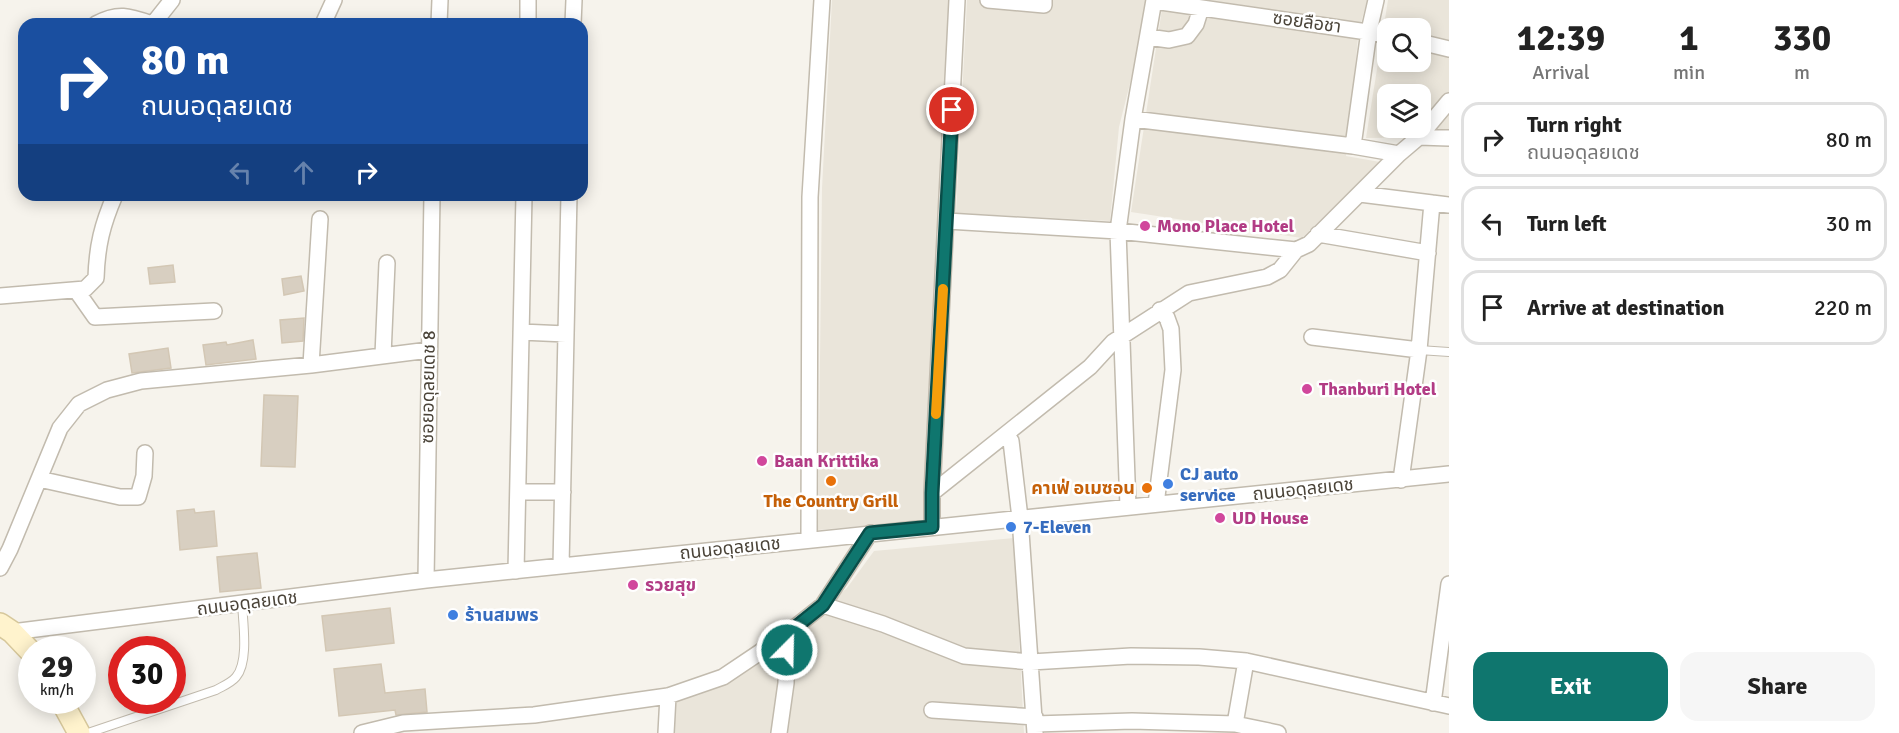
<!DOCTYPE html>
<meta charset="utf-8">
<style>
body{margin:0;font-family:Signika,"Noto Sans Thai",sans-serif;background:#f6f6f6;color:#222;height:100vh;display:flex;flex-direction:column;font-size:22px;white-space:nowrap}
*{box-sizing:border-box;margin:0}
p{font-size:20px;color:#767676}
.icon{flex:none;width:33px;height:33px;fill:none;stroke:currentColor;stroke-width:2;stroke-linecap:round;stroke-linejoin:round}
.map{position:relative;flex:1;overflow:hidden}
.side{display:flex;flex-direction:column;background:#fff;width:450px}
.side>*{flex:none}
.guide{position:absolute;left:18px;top:18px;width:570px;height:183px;border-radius:18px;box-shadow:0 3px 15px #0003;background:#1a4fa0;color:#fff;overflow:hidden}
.fabs{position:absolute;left:1377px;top:18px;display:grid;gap:12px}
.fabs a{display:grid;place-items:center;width:54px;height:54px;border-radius:12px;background:#fff;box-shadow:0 3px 15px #0003;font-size:30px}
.speed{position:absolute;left:18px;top:636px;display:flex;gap:12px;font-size:30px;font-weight:700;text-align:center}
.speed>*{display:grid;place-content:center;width:78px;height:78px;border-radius:50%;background:#fff;box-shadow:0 3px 15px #0003;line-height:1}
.speed small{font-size:15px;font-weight:400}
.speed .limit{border:9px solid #d22;background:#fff;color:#111}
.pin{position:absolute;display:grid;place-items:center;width:51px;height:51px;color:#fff;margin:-26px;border:3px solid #fff;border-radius:50%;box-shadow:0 2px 6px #0007}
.me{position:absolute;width:66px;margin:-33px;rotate:23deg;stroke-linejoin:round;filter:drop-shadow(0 0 4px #0008)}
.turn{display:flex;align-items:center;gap:21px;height:126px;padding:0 24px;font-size:27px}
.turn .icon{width:78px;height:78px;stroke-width:2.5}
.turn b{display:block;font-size:42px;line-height:51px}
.lanes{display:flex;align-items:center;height:57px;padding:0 24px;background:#0003;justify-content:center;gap:30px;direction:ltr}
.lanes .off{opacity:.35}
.eta{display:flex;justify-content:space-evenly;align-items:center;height:102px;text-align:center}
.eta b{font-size:36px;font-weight:700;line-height:42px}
.primary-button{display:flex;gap:12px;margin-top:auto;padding:12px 24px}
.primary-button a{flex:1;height:69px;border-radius:18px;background:#0f766e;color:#fff;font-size:24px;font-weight:700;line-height:69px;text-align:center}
.primary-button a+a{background:#f6f6f6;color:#222}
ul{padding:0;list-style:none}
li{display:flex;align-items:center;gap:18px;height:75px;margin:0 12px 9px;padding:0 12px;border:3px solid #e0e0e0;border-radius:18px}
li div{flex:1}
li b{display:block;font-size:22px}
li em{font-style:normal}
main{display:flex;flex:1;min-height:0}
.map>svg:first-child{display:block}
.residential{fill:#eae5da;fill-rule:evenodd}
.building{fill:#d8cfc1;stroke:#d3c7b4;stroke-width:1.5}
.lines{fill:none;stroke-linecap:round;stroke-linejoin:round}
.lane-casing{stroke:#c2bbae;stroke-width:10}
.street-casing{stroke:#c2bbae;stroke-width:18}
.secondary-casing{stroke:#d6c79b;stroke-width:24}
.lane{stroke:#fff;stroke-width:8}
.street{stroke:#fff;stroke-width:15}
.secondary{stroke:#fff3cd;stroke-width:21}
.route-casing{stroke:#0a4d48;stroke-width:15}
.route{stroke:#0f766e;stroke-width:10}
.slow{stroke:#f59e0b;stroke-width:10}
.hotel-dot{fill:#d1479c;stroke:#fff;stroke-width:2}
.food-dot{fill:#e8710a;stroke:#fff;stroke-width:2}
.shop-dot{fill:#3f7fe0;stroke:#fff;stroke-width:2}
.labels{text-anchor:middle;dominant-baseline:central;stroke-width:5;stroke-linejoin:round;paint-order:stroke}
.street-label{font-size:18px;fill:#4b4439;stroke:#fff}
.hotel-label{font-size:18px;font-weight:bold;fill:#b23c85;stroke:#fff;text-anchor:start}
.shop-label{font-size:18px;font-weight:bold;fill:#366cbe;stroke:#fff;text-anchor:start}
.food-label{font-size:18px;font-weight:bold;fill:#c56008;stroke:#fff;text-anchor:end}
</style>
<main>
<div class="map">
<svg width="1449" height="733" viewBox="0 0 1449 733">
<rect width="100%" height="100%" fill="#f6f3ec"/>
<path class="residential" d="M832,0H949L924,520L818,530L822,188Z
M967,0H1151L1119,127L1110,221L956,213Z
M1208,0H1367L1361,23Z
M1388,0H1449V137L1366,138ZM1388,28H1420V62H1388ZM1388,94H1420V128H1388Z
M1162,9L1358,38L1346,156L1380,162L1302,238L1131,212Z
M1014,538L1024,733H672L674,701L777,649L847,588L874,551Z"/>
<path class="building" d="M173,265L175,282L150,284L148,268Z
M301,276L304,291L284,295L282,279Z
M304,318L303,341L282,343L280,320Z
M253,340L256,359L206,365L203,345L226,342L227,345Z
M168,348L171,368L132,373L129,354Z
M264,395L298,396L295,467L261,466Z
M194,509L195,513L214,511L217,546L180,550L177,511Z
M257,553L261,588L220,592L217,557Z
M390,608L394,643L326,651L322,616Z
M381,664L385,693L425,689L427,712L396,715L395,710L339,716L334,669Z"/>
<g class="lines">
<defs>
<path id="lane" d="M1419,350L1449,352
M88,733L216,690C223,686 231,683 236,677C249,662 243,623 242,603"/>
<path id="street" d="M988,0L1044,5V0
M1154,1L1388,35
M96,24C118,12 129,16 152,24
M153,24L172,0
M323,24L334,0
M439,24L440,0
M528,24V0
M573,24L574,0
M1148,37L1169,40L1187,36L1196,24L1201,8
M1420,42L1449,49
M1133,119L1353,146L1399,154
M1419,137L1449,138
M1353,146L1369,31L1376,0
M1360,194L1432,203L1419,350L1401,480
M1432,203L1449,205
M947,221L1118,231L1296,250L1309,244L1399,154L1419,137L1449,101
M1318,234L1428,253
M76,290L95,317L214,311
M0,296L85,289L96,278C97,246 102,225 115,195
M521,332L566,334
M1312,337L1419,350
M383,355L387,263
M311,365L320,219
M1011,441L1020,518L1035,733
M39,479L120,497H138L144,476L145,453
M518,492H563
M932,493L1090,367L1113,342L1189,293L1267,277L1280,270L1296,250
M1156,504L1173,370L1171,329L1167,318L1160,310
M1128,507L1118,231L1133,119L1154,0
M932,527V493L957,0
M809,540L810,197L822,0
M561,566L569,195
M0,568L10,549L60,428L79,404L107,390L141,381L311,365L429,350
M516,571L524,195
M426,580L432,195
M823,605L883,624L964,656L1031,662L1131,656L1199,657L1246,661L1449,706
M12,632L426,580L1449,474
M1433,703L1449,584
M932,710L1035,717
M1035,724L1132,721L1235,724L1246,661
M1235,724L1278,733
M362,733L403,723L534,715L668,696L723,677L784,636L823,605L870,533
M666,733L668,696
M779,733L786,683L787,634"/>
<path id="secondary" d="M0,624L12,632L32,653
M61,700L79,733"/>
</defs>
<use href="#lane" class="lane-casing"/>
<use href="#street" class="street-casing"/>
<use href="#secondary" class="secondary-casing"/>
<use href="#lane" class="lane"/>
<use href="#street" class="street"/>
<use href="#secondary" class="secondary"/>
</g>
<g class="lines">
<defs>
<path id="route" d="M787,650V634L823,605L870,533L932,527V493L952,110"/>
</defs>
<use href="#route" class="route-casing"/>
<use href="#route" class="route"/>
<path class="slow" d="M936,414L943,289"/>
</g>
<g class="hotel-dot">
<circle cx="1145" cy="226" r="6"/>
<circle cx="1307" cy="389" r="6"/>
<circle cx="762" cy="461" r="6"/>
<circle cx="1220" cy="518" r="6"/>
<circle cx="633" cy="585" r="6"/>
</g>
<g class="food-dot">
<circle cx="831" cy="481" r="6"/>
<circle cx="1147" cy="488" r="6"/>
</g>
<g class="shop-dot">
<circle cx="1168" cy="484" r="6"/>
<circle cx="1011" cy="527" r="6"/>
<circle cx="453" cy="615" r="6"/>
</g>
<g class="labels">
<g class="street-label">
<text transform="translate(1307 22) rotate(8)">ซอยลือชา</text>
<text transform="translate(428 387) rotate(-89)">ซอยอดุลยเดช 8</text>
<text transform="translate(1303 489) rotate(-6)">ถนนอดุลยเดช</text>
<text transform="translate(730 548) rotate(-6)">ถนนอดุลยเดช</text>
<text transform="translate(247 603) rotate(-7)">ถนนอดุลยเดช</text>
</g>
<g class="hotel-label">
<text x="1157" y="226">Mono Place Hotel</text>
<text x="1319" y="389">Thanburi Hotel</text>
<text x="774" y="461">Baan Krittika</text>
<text x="1232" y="518">UD House</text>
<text x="645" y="585">รวยสุข</text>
</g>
<g class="shop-label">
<text x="1180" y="474">CJ auto<tspan x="1180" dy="21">service</tspan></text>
<text x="1023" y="527">7-Eleven</text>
<text x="465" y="615">ร้านสมพร</text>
</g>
<g class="food-label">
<text x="1135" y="488">คาเฟ่ อเมซอน</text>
<text x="831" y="501" text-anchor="middle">The Country Grill</text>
</g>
</g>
</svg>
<div class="fabs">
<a><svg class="icon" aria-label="search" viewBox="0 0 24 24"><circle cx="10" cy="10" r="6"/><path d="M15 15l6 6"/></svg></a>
<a><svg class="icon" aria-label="layers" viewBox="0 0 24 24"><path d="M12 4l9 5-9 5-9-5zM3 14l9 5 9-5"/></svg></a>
</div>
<div class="speed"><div>29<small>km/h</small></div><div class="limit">30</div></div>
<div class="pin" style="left:952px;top:110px;background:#d93025"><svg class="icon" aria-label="arrive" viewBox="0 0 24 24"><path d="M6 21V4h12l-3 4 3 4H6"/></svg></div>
<svg class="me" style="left:787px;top:650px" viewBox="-20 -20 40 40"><circle r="17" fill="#0f766e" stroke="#fff" stroke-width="3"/><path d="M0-11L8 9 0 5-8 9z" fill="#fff"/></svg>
<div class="guide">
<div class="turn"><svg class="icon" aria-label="right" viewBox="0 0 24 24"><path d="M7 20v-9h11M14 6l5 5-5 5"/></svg><div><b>80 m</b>ถนนอดุลยเดช</div></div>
<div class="lanes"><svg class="icon off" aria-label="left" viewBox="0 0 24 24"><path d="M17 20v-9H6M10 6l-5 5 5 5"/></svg><svg class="icon off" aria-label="ahead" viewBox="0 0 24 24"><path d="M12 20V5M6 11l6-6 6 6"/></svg><svg class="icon" aria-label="right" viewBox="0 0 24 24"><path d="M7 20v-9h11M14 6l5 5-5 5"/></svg></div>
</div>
</div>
<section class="side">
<div class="eta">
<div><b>12:39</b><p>Arrival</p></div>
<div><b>1</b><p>min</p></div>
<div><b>330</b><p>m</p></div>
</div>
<ul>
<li><svg class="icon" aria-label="right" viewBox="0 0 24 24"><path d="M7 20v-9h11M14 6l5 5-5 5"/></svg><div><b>Turn right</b><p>ถนนอดุลยเดช</p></div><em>80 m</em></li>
<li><svg class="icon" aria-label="left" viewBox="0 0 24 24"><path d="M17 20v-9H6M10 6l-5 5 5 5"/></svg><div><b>Turn left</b></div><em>30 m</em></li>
<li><svg class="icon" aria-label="arrive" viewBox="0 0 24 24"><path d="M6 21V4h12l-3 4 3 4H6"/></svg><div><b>Arrive at destination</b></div><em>220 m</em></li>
</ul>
<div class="primary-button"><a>Exit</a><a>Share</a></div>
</section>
</main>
